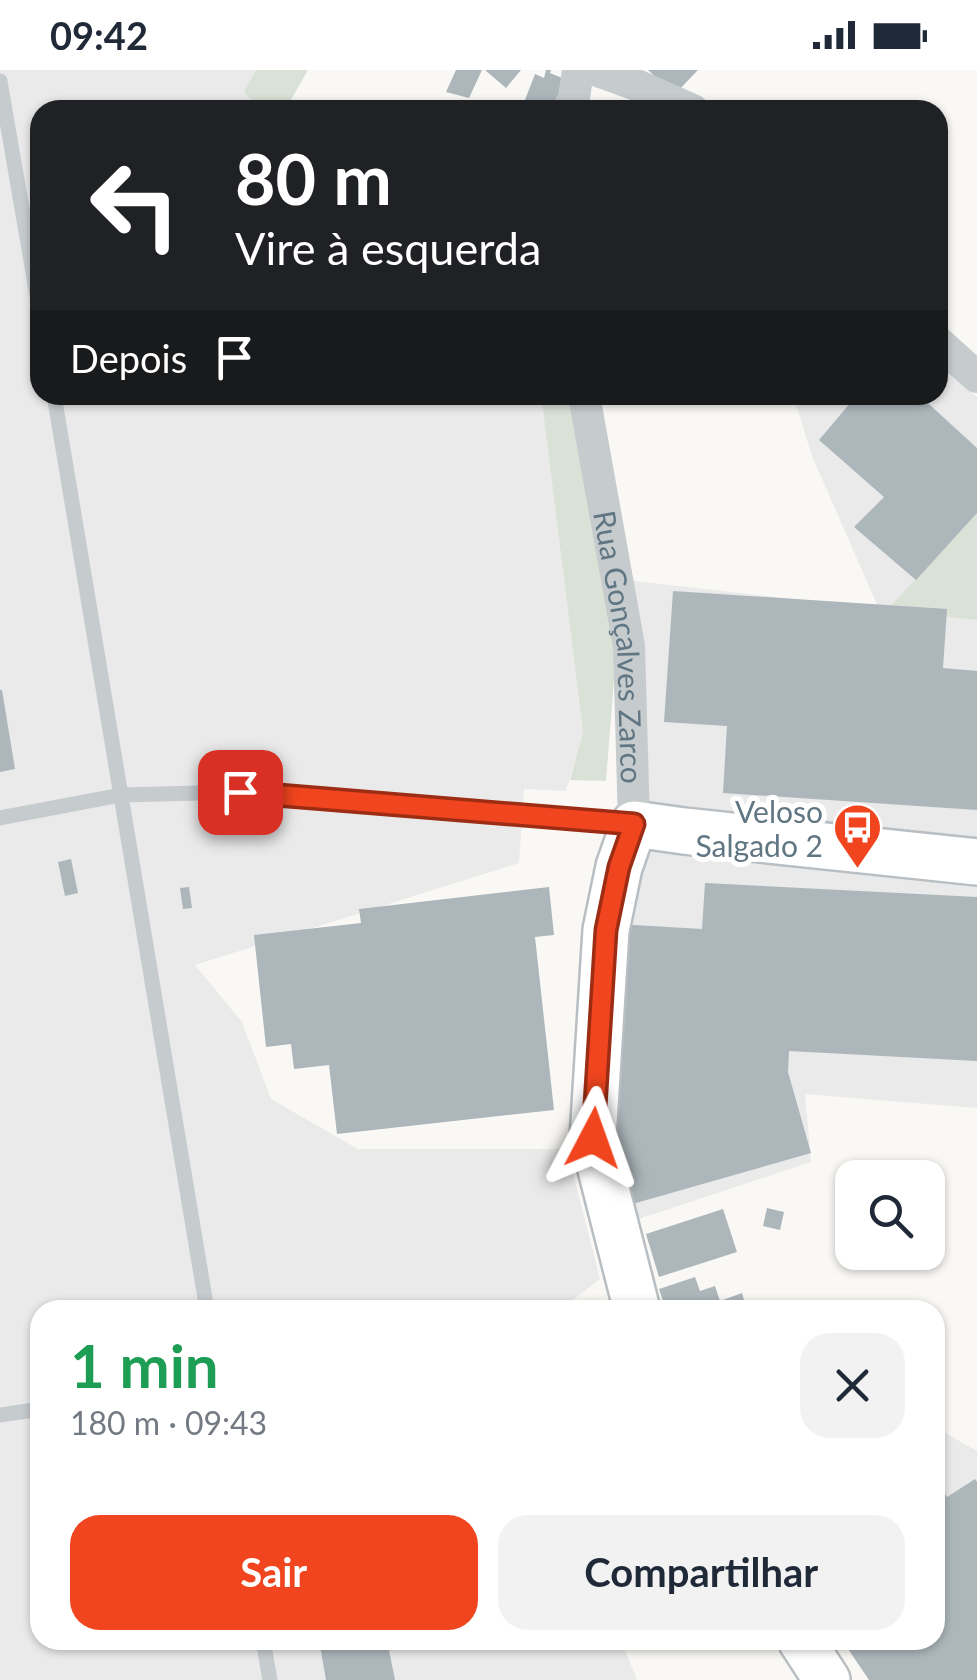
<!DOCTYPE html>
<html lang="pt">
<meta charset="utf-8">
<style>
body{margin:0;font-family:Lato,sans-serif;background:#f2f2f3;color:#1f2937;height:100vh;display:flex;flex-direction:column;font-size:38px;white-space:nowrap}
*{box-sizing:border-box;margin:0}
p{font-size:32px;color:#747a83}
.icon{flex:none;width:55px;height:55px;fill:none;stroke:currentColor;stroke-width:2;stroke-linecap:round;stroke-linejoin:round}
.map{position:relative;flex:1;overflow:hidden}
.panel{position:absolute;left:30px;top:1230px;width:915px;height:350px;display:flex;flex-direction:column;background:#fff;border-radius:30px;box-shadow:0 2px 8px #0004}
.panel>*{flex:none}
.hud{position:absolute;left:30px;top:30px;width:918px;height:305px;border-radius:30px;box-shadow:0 2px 8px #0004;background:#202124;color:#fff;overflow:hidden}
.controls{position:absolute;left:835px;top:1090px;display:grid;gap:20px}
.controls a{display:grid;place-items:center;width:110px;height:110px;border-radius:20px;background:#fff;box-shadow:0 2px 8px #0004;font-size:50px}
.pin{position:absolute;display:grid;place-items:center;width:85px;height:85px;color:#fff;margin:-42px;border-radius:20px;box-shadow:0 5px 15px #0006}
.me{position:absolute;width:110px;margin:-55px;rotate:4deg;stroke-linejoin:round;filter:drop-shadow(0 0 8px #0008)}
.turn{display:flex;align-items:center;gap:35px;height:210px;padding:0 40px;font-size:45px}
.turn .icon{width:130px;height:130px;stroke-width:2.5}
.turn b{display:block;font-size:70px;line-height:85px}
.then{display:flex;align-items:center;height:95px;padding:0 40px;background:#0003;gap:20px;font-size:38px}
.round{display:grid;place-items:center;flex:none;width:105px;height:105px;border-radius:30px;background:#f2f2f3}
.head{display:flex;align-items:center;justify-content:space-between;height:170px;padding:0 40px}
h1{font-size:60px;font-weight:700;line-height:75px;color:#1e9e55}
.button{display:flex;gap:20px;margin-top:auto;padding:20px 40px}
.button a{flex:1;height:115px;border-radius:30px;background:#f0451e;color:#fff;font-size:40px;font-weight:700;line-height:115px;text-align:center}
.button a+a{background:#f2f2f3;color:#1f2937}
.status{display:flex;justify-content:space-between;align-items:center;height:70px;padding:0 50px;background:#fff;direction:ltr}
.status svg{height:28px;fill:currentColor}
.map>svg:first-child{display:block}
.built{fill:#e9eae9}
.green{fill:#dae1d6}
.building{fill:#acb6bb}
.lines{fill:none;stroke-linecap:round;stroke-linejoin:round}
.secondary-casing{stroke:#b8bec2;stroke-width:50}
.lane{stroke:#c6cbce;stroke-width:15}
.street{stroke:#c6cbce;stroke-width:32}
.secondary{stroke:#fff;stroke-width:45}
.route-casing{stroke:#9c2d14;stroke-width:25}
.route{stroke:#f0451e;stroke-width:18}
.labels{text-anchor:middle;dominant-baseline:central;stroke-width:10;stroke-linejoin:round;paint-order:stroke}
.street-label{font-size:30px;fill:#617683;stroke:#fff}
.poi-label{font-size:30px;fill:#617683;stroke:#fff;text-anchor:end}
</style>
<div class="status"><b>09:42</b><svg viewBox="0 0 49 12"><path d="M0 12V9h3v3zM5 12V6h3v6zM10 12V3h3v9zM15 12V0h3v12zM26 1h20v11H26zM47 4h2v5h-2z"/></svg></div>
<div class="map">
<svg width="977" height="1610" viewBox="0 0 977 1610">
<rect width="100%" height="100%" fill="#f9f8f5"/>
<path class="built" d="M0,0H256L245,22L261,40H40V325H541L583,663L566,721L524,719L519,793L195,895L242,952L271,1029L358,1079H567L600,1209L560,1240H40V1570H621L637,1610H0Z
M938,290L977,327V443L888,540L977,550V1038L805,1024L811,1092L636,1150L579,1077L596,786L634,753L617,509L879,539L812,386L793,325H938Z
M935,1357L977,1381V1610L935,1570Z"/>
<path class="green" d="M256,0H308L285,40H261L244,22Z
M541,325H573L616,584L606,711L570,710L583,662Z
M977,443V550L887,540Z"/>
<path class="building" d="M456,0H482L469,28L446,22Z
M485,0H521L506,18Z
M546,0H551L550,3L567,10L556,40H510L513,32L523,35L535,4L544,8Z
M648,0H698L674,25Z
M857,325H919L977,378V443L916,510L854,457L884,427L819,370Z
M673,521L947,539L943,598L977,601V740L723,723L727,656L664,652Z
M0,620H2L15,699L0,702Z
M71,789L78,823L65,826L58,792Z
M705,813L977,827V991L789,981L788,1002L811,1083L629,1135L601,1033L617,854L702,859Z
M189,817L192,838L183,839L180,818Z
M549,817L554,865L535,867L554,1040L337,1064L329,995L294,999L291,974L266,977L254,865L361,853L359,839Z
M767,1138L784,1142L780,1160L763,1156Z
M723,1139L737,1182L659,1207L646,1164Z
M695,1207L700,1221L715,1216L720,1231L742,1223L747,1240H666L659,1219Z
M935,1409L947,1427L975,1409L977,1412V1610H869L842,1570H935Z
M319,1570H387L395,1610H326Z"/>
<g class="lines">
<defs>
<path id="secondary" d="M637,1240L593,1068L606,860L619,797L634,754L684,761L977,792
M801,1570L827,1610"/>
</defs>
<use href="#secondary" class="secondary-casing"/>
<path class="lane" d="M0,11L40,243
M54,325L207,1240
M0,748L121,725L240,722L628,753
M0,1345L40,1339
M263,1570L270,1610"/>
<g class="street">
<path d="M595,0L639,16L693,40"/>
<path d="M568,40L574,28L578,0"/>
<path d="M938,272L977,307"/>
<path id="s1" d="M584,325L629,576L634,754"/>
</g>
<use href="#secondary" class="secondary"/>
</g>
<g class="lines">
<defs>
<path id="route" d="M240,722L634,754L619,797L606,860L593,1068"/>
</defs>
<use href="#route" class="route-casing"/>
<use href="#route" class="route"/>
</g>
<defs>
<symbol id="bus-pin" viewBox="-11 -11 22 30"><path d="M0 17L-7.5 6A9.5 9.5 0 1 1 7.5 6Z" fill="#f0451e" stroke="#fff"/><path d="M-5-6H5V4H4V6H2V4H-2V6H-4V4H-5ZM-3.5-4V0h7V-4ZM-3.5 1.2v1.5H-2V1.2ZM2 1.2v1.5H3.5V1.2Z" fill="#fff"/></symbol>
</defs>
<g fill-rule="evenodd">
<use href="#bus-pin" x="830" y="730" width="55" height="75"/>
</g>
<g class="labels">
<g class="street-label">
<text stroke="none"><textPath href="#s1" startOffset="255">Rua Gonçalves Zarco</textPath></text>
</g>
<g class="poi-label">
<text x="823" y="741">Veloso<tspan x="823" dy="34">Salgado 2</tspan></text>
</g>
</g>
</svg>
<div class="controls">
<a><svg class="icon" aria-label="search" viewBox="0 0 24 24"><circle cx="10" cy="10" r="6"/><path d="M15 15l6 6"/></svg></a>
</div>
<div class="pin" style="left:240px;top:722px;background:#d93025"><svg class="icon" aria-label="arrive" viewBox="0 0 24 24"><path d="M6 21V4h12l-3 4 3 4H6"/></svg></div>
<svg class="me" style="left:593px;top:1068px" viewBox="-20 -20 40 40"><path d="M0-17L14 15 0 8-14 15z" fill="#f0451e" stroke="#fff" stroke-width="4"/></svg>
<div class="hud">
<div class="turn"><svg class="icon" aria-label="left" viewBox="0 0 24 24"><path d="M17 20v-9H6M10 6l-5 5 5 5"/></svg><div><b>80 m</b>Vire à esquerda</div></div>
<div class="then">Depois<svg class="icon" aria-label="arrive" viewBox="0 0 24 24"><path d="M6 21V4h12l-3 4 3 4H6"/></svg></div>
</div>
<section class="panel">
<div class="head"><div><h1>1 min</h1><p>180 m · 09:43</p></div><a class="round"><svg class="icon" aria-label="close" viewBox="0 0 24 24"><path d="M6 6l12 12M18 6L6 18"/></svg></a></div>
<div class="button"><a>Sair</a><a>Compartilhar</a></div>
</section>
</div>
